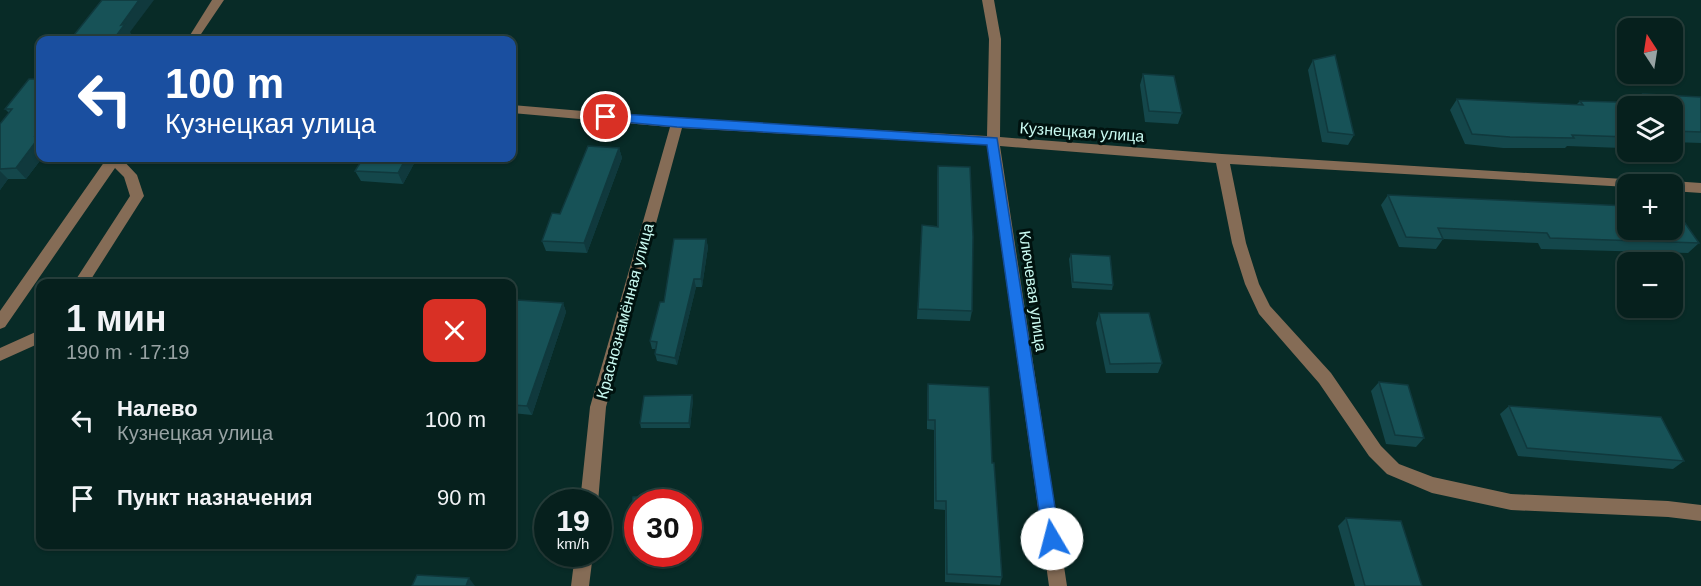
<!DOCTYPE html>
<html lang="ru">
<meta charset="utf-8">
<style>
body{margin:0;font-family:Arial,sans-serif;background:#0f2826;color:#f1f3f6;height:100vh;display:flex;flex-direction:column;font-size:22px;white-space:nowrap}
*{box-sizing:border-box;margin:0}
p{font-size:20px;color:#98a3a4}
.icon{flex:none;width:33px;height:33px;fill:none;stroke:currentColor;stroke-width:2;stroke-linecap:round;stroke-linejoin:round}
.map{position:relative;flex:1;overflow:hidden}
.panel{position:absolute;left:36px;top:279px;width:480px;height:270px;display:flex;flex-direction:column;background:#06201d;border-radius:12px;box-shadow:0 2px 4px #0004,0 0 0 2px #273e3b}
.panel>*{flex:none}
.guide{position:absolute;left:36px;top:36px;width:480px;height:126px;border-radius:12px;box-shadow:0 2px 4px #0004,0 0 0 2px #273e3b;background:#1a4fa0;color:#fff;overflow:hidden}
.needle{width:39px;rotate:348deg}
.fabs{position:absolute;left:1617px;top:18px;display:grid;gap:12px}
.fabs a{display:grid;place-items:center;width:66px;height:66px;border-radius:12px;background:#06201d;box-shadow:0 2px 4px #0004,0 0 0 2px #273e3b;font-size:30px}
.speed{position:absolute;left:534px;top:489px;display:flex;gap:12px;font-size:30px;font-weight:700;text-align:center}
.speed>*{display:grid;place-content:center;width:78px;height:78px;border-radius:50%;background:#06201d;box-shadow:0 2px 4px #0004,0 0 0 2px #273e3b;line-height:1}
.speed small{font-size:15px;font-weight:400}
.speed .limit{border:9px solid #d22;background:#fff;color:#111}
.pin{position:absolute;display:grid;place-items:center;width:51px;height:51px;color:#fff;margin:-26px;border:3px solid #fff;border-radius:50%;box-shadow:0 2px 6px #0007}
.me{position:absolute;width:66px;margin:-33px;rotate:352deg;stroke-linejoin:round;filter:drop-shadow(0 0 4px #0008)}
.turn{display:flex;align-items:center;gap:21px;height:126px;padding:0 30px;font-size:27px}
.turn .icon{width:78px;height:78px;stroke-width:2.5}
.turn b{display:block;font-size:42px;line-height:51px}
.round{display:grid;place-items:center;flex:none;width:63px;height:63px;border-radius:12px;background:#0f2826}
.overview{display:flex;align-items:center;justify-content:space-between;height:102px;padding:0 30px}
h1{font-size:36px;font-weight:700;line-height:45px}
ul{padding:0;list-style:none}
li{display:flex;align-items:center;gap:18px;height:78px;padding:0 30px}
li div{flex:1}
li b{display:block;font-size:22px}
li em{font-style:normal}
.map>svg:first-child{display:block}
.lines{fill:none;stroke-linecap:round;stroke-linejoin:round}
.minor{fill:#856c56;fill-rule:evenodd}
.wall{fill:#14474b}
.shaded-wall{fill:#10393d}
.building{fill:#175257;stroke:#10393d;stroke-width:1.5}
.route{fill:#1a73e8;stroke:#114b97;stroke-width:1.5}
.labels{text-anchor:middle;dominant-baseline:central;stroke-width:6;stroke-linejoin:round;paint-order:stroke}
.street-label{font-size:16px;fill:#c9faf1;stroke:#00120f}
</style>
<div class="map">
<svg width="1701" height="586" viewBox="0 0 1701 586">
<rect width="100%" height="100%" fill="#082b27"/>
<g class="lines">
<path class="minor" d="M212,0H224L197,40H187Z
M982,0H994L1001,39L1000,137L1222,154L1655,181L1656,184H1628V187L1230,164L1246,243L1259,284L1270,306L1331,373L1381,446L1399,464L1433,477L1511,494L1668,501L1701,505V521L1668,517L1511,510L1432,493L1387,474L1369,456L1319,383L1259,314L1245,284L1232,243L1216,163L1000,146L1067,586H1049L987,145L682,128L606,407L598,502H580L590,407L670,127L512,113V105L677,119L987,136L989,39Z
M107,158H121L137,175L144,196L142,199L88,284H73L130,196L124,177L115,168L5,327L0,329V311Z
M1672,181L1701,183V193L1672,191V184H1666Z
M40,330V343L0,361V348Z
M575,554H593L589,586H571Z"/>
</g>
<path class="wall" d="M1313,60L1354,135L1348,145L1322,142L1308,70Z
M1143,74L1182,113L1178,124L1145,122L1140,85Z
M39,79L40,158H42L26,179H8L0,190V124L9,113L5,109Z
M1643,94L1701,97V143L1672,142V106H1628V142L1622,148L1567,146L1565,148H1503L1465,144L1450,110L1457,99L1576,105L1580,101L1636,103Z
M619,148L622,158L587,253L546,251L542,241L560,214Z
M417,158L403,184L361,181L355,171Z
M938,166L972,311L970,321L917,319L922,225L937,226V176Z
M1388,195L1699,243L1688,253L1541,249L1538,243L1443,239L1436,249L1399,247L1381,205Z
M706,239L708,247L702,287H696L677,365L657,361L655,354L656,349H652L650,341Z
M1071,254L1113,285L1112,290L1072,288L1069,259Z
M563,303L566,312L532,415L512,413V313Z
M1099,313L1162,363L1158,373H1106L1096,323Z
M1379,382L1424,438L1416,447L1386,444L1371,391Z
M928,384L992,463L1002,577L1000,585L945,582V510L934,509V430L927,429V394Z
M693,400L690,428H641L640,423Z
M1509,406L1684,461L1673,469L1518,456L1500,414Z
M674,495L675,499V502H638V541H631L629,537L633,497Z
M1346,518L1422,586H1355L1338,526Z"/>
<path class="shaded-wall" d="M139,0H154L130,32L132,35L128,40H113L121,25Z
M40,129V158H42L26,179L16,168L35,136Z
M619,148L622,158L587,253L584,243Z
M406,158H417L403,184L398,173Z
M0,171L8,179L0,190Z
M706,239L708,247L702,287L701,279Z
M694,279L696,287L677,365L675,358Z
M563,303L566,312L532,415L527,406Z
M692,395L693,400L690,428L689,423Z
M512,460L518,469L512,487Z
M469,578L475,586H466Z"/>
<path class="building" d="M102,0H139L121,25L125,24L113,40H70Z
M1335,55L1354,135L1328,132L1313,60Z
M1143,74L1174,76L1182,113L1149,111Z
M40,77V129L35,136H40L16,168L0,169V124L12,109H5L29,79H39Z
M1643,94L1701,97V132L1672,131V106H1628V129H1626L1628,132V137L1572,135L1574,138L1510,137L1472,134L1457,99L1583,105L1580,101L1649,103Z
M588,146L619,148L584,243L542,241L552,213L560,214Z
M363,158H406L398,173L355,171Z
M938,166L970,167L973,237L972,311L918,309L922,225L938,227Z
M1388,195L1628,206V230H1672V208L1675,209L1699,243L1550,238L1547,233L1438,228L1443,239L1406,237Z
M674,239H706L701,279H694L675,358L655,354L657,342L650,341L660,302H664Z
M1071,254L1110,256L1113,285L1073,282Z
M517,300L563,303L527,406L512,405V313Z
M1099,313H1149L1162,363L1110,364Z
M1379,382L1408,385L1424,438L1395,435Z
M928,384L989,387L992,463H994L1002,577L947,574L946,501H936L935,420H928Z
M692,395L689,423H640L644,396Z
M1509,406L1661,417L1684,461L1527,448Z
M674,495L673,502H638V536L629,537L633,497Z
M1346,518L1401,521L1422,586H1365Z
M417,575L469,578L466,586H412Z"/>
<path class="route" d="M606,113L997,138L1060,539L1057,545L1052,547L1046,545L1043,539L987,145L677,127L602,120V114Z"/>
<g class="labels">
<g class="street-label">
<text transform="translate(1082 132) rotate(4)">Кузнецкая улица</text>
<text transform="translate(1033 291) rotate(82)">Ключевая улица</text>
<text transform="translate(625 311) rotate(-75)">Краснознамённая улица</text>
</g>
</g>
</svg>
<div class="fabs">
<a><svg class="needle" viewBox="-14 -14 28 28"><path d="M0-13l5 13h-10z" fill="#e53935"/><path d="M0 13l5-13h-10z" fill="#98a3a4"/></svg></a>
<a><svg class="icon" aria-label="layers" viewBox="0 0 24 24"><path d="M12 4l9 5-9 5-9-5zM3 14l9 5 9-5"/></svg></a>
<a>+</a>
<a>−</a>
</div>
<div class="speed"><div>19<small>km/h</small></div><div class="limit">30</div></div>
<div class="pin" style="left:606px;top:117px;background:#d93025"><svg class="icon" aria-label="arrive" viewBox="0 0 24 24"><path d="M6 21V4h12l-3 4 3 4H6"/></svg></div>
<svg class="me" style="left:1052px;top:539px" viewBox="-20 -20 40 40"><circle r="19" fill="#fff"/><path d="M0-13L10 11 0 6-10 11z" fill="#1a73e8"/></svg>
<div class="guide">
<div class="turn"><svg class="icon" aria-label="left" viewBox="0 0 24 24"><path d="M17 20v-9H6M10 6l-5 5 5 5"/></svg><div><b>100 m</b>Кузнецкая улица</div></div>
</div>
<section class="panel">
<div class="overview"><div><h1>1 мин</h1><p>190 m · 17:19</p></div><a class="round" style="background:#d93025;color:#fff"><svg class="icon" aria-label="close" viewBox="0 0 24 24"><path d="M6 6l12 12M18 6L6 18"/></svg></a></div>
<ul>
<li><svg class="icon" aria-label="left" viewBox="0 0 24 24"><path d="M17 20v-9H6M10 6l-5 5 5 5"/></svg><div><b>Налево</b><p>Кузнецкая улица</p></div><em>100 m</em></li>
<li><svg class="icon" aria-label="arrive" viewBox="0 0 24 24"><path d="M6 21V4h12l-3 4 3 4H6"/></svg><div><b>Пункт назначения</b></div><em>90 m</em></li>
</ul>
</section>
</div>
